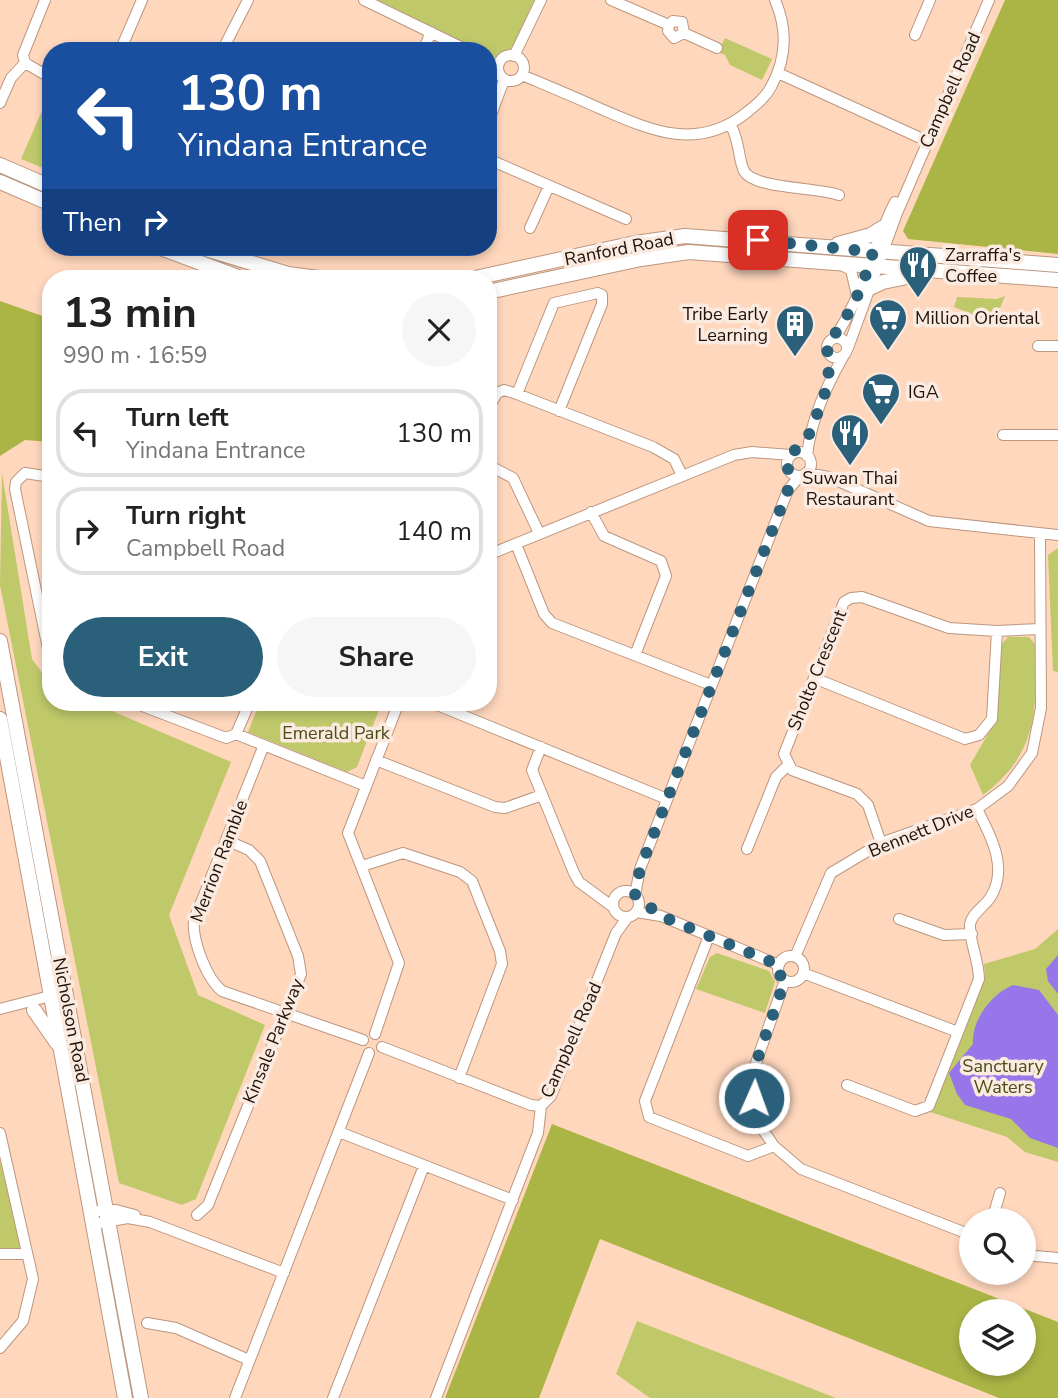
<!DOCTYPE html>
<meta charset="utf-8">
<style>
body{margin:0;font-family:"Nunito Sans",sans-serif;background:#f6f6f6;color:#222;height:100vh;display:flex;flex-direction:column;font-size:26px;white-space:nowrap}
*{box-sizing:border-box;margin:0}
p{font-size:23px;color:#767676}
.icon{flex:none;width:38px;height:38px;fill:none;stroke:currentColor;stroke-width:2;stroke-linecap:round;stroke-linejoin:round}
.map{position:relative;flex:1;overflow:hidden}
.side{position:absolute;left:42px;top:270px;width:455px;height:441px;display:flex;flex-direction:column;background:#fff;border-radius:28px;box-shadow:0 4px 10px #0003}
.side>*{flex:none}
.top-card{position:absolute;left:42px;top:42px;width:455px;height:214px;border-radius:28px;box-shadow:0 4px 10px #0003;background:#1a4fa0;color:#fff;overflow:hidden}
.buttons{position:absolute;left:959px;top:1208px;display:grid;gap:14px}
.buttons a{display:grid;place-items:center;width:77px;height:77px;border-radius:50%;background:#fff;box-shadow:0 4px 10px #0003;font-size:35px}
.pin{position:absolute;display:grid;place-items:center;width:60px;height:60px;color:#fff;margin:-30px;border-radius:14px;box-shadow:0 4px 10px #0006}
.me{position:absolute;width:77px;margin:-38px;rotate:2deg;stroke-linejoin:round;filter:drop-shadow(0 0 5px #0008)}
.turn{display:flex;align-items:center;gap:24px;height:147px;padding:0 21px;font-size:32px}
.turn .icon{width:91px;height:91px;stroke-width:2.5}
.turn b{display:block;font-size:49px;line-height:60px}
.then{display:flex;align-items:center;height:66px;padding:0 21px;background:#0003;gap:14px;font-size:26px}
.round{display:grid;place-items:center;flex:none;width:74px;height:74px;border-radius:37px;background:#f6f6f6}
.head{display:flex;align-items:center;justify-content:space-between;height:119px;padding:0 21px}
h1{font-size:42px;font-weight:700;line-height:52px}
.cta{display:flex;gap:14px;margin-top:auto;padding:14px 21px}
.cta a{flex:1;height:80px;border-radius:42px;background:#2b607b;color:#fff;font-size:28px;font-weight:700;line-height:80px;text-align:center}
.cta a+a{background:#f6f6f6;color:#222}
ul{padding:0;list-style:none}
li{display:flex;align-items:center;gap:21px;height:88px;margin:0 14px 10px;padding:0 7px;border:4px solid #e0e0e0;border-radius:28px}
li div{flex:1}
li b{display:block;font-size:26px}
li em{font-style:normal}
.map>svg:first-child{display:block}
.green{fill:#bfc96a}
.forest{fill:#aab546;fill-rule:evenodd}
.water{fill:#9776ea}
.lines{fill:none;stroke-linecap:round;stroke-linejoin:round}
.minor-casing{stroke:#bc967e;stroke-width:12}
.major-casing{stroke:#bc967e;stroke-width:16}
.minor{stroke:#fff;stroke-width:10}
.major{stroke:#fff;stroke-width:14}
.route{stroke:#2b607b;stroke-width:12;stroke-dasharray:0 21.6}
.labels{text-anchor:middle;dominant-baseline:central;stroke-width:7;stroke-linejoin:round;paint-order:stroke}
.street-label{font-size:18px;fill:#1f1209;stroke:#faeadf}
.poi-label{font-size:18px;fill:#1f1209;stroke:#faeadf;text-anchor:start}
.park-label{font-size:18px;fill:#494e14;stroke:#faeadf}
</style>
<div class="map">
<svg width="1058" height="1398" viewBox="0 0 1058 1398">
<rect width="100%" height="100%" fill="#ffd7bd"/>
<path class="green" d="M377,0H534L510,53L498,59L488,54V51H480Z
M725,38L772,59L762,80L730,65L725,55L718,52Z
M51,90V171L21,159Z
M1005,296L994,323L954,307L957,297L997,299Z
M2,473L32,659L51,685V702H91L231,762L169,915L198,995L265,1025L196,1199L182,1205L119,1183L0,585Z
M1058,548V672L1053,671L1048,555Z
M1008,637H1029L1035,644C1037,708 1039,753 983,795L970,765L996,720L1000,646Z
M260,702H382L357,767L347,772L248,732Z
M1058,929V1162L1025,1152L1007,1137L930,1112L985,976L984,964L1035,949Z
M717,953L769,971L775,982L765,1013L696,989L710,957Z
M0,1161L18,1228L20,1250H0Z
M637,1321L836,1398H650L616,1374Z"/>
<path class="forest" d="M1005,0H1058V254L908,239L903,231Z
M0,301L51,319V442L25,440L0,456Z
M552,1124L1058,1322V1398H999L600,1239L539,1398H445ZM971,1311H1024V1363H971Z"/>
<path class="water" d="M1058,955V994L1048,981L1046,969Z
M1013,985L1039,990L1058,1015V1148L1030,1138L1011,1119L965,1105L957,1094L949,1073L973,1044C971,1021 991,994 1013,985Z"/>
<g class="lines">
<defs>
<path id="minor" d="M45,0L23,55L25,63L51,78
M364,0L469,51
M611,0L669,25
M669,25L668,31L674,38L684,33
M669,25L673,21L682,22L684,33
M684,33L717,48
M915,35L930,0
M120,51L142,0
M222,51L248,0
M423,51L431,32
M498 68a13 13 0 1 1 26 0a13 13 0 1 1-26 0Z
M514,56L541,0
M778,73L927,141
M522,75C548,86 575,97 601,109C650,130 697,152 746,113C756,105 765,98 771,87C787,58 788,30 775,0
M0,103L11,78L25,63
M488,123L504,80
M730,124C740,140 738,159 744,171C754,189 816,187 839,195
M488,159L626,219
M530,228L549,186
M840,264L851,270L857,296
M488,318L489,315
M835,337C863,296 872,247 895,202
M827 348a10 10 0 1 1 20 0a10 10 0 1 1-20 0Z
M1038,346H1058
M848,348L897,213L989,0
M517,394L554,303L598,293L602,295V304L559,411
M488,409L497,393L504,390L517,394L653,447L674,459L682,475
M1003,435H1058
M787 464a12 12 0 1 1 24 0a12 12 0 1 1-24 0Z
M807,456C811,419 826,387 844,355
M488,465L513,478L539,533
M806,473L829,477L929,521L1058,535
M51,477L25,473L16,482L15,489L51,663
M591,512L604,536L661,561L666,576L635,655
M516,544L544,614L552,623L711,685
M488,555L734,455L752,452L791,455
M814,678L965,739L979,735L992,719L997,631
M132,702L226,738L236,734
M430,702L667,799
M236,734L366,786
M236,734L250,702
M264,745L194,920C192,940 206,978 222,991L363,1040
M541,747L532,770L574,873L579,882L613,907
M376,760L495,807L505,808L542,795
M881,843L868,805L857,794L792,770L784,754L844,602L851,598L862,597L949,628L997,631L1040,629
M747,849L776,777L788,765
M362,866L403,853L460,872L472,881L500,951L502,964L459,1078
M613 904a13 13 0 1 1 26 0a13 13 0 1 1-26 0Z
M635,895L640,869L788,490L800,476
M636,912L661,916L779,965
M899,919L944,935L972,934
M709,936L645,1101L649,1117L748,1156L774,1146
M778 969a13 13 0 1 1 26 0a13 13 0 1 1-26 0Z
M795,957L831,873L881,843L977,809L1008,786L1032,753L1041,708L1040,535
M803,973L958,1032
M785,980L755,1066L754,1098L761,1127L774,1146L801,1169L971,1235
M0,1009L58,994
M375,1034L399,963L348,833L399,702
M382,1047L531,1105L541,1106L551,1096L616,933L628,917
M847,1085L915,1111L929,1106L979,979C979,960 969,942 970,924C972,913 984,907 990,898C1009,869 991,836 977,809
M339,1132L513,1200
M0,1133L33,1279L23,1321L0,1348
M99,1211L116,1210L135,1215
M197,1215L208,1205L301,974L298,956L260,861L249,850L226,840
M992,1220L1000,1193
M93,1224L128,1218L150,1222L284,1273
M0,1254H26
M1024,1255L1058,1258
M147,1323L176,1328L249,1360
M235,1398L369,1053
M333,1398L424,1166
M436,1398L538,1133L541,1106"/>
<path id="major" d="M0,165L51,187
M0,182L51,204
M838,244L871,235L882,228
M158,247L241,278
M199,247L288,274L319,278
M475,278L635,243L685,236L1058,265
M870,288L883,282L922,274
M488,292L641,259L689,252L1058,280
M0,641L141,1398
M0,719L125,1398
M34,1010L57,1043"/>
</defs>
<use href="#minor" class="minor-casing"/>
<use href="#major" class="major-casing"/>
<use href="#minor" class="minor"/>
<use href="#major" class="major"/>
</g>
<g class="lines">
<path class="route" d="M754,1098L755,1066L785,980L779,974V965L661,916L635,895L640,869L788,490V458L810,433L829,382L827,344C850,316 863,287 873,252L758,240"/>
</g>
<defs>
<symbol id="restaurant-pin" viewBox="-11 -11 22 30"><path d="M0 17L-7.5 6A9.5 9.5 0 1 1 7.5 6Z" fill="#2b607b" stroke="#faeadf"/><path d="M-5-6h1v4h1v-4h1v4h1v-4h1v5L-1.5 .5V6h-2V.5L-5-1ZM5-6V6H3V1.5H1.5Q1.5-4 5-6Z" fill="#fff"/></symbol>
<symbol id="supermarket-pin" viewBox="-11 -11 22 30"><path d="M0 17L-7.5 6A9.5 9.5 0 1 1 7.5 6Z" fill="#2b607b" stroke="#faeadf"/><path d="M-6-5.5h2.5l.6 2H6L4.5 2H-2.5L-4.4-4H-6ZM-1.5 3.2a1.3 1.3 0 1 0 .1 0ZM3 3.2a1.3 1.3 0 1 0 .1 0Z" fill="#fff"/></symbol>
<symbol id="building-pin" viewBox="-11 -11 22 30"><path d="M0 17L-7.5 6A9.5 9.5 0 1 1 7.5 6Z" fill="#2b607b" stroke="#faeadf"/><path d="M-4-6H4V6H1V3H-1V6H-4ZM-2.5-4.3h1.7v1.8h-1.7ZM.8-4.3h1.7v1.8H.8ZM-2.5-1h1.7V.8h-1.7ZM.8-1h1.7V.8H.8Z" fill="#fff"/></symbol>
</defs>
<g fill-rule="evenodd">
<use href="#restaurant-pin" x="896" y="243" width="44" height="60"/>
<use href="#supermarket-pin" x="866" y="296" width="44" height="60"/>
<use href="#building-pin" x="773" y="302" width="44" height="60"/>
<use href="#supermarket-pin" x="859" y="370" width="44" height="60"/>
<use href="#restaurant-pin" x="828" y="411" width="44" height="60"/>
</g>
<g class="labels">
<g class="street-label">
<text transform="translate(950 90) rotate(-66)">Campbell Road</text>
<text transform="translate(619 249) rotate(-11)">Ranford Road</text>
<text transform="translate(817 670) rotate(-68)">Sholto Crescent</text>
<text transform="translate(921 831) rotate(-22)">Bennett Drive</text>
<text transform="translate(219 861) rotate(-69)">Merrion Ramble</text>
<text transform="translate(71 1020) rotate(79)">Nicholson Road</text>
<text transform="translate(571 1040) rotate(-66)">Campbell Road</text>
<text transform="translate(273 1041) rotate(-68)">Kinsale Parkway</text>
</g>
<g class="poi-label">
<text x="945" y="255">Zarraffa's<tspan x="945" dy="21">Coffee</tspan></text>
<text x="768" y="314" text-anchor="end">Tribe Early<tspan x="768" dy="21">Learning</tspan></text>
<text x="915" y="318">Million Oriental</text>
<text x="908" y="392">IGA</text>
<text x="850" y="478" text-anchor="middle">Suwan Thai<tspan x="850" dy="21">Restaurant</tspan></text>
</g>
<g class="park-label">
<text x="336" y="733">Emerald Park</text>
<text x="1003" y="1066">Sanctuary<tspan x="1003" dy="21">Waters</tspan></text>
</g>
</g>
</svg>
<div class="buttons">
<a><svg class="icon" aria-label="search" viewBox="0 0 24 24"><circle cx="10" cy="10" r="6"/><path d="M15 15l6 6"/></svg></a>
<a><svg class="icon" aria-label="layers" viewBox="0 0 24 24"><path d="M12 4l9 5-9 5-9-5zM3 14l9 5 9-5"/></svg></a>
</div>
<div class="pin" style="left:758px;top:240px;background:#d93025"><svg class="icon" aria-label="arrive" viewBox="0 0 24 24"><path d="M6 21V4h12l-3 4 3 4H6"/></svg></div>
<svg class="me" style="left:754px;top:1098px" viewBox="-20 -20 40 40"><circle r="17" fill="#2b607b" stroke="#fff" stroke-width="3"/><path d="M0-11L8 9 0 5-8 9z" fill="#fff"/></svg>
<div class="top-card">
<div class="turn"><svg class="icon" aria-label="left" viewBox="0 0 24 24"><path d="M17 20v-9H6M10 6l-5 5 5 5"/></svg><div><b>130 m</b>Yindana Entrance</div></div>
<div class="then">Then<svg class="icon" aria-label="right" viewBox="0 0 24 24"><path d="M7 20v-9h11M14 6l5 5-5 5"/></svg></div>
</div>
<section class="side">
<div class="head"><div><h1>13 min</h1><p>990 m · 16:59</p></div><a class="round"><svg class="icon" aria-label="close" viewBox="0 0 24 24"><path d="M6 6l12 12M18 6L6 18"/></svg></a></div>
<ul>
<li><svg class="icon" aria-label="left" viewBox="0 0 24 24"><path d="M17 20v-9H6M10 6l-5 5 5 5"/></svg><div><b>Turn left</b><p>Yindana Entrance</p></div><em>130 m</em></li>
<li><svg class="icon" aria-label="right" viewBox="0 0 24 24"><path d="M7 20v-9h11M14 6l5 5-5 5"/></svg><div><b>Turn right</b><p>Campbell Road</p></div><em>140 m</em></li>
</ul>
<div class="cta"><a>Exit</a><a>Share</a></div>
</section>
</div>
